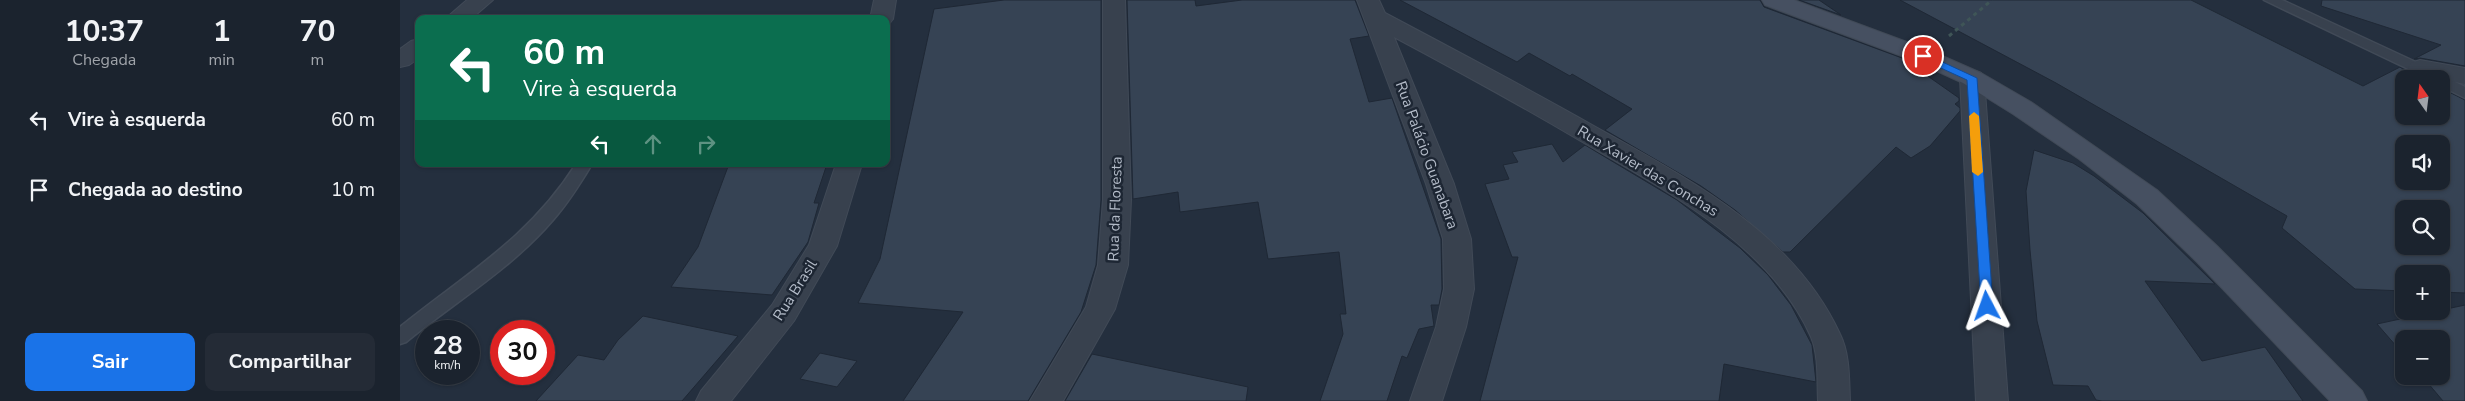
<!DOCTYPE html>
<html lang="pt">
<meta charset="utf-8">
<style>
body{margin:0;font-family:"Nunito Sans",sans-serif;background:#242b36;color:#f1f3f6;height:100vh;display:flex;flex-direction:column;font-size:19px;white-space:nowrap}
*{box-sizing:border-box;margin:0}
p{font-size:16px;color:#a0a4aa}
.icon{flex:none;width:28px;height:28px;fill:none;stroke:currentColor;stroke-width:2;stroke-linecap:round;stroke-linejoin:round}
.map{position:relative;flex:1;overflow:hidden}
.side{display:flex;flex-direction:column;background:#1b232e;width:400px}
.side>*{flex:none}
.guide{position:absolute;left:15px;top:15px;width:475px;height:152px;border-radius:10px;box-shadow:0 1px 4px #0004,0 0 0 1px #39404a;background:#0b6e4f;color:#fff;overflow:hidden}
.needle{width:32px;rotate:346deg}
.buttons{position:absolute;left:1995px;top:70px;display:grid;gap:10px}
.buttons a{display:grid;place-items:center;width:55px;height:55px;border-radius:10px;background:#1b232e;box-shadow:0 1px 4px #0004,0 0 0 1px #39404a;font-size:25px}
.speed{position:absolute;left:15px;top:320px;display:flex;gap:10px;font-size:25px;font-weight:700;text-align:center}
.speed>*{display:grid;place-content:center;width:65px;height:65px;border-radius:50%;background:#1b232e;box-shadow:0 1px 4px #0004,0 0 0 1px #39404a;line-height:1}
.speed small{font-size:12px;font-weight:400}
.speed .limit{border:8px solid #d22;background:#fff;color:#111}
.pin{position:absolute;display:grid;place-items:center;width:42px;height:42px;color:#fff;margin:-21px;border:2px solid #fff;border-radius:50%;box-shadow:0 1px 5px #0007}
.me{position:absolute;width:55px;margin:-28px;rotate:356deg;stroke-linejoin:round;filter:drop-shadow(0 0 4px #0008)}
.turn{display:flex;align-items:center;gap:18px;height:105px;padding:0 25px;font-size:22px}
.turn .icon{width:65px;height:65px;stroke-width:2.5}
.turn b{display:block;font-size:35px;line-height:42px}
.lanes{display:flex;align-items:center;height:48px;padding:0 25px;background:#0003;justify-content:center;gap:25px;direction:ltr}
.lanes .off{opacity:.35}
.eta{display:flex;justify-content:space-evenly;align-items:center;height:85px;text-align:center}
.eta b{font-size:30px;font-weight:700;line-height:35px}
.button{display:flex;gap:10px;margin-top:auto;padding:10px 25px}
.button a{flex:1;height:58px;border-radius:10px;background:#1a73e8;color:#fff;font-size:20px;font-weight:700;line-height:58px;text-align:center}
.button a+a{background:#242b36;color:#f1f3f6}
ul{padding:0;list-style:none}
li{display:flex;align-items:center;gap:15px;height:70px;padding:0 25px}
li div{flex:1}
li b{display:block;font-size:19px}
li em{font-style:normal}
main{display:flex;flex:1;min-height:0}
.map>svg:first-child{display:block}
.building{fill:#364354;stroke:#1f2835;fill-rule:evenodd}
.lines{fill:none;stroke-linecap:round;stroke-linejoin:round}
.lane-casing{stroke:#414a57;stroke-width:3}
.street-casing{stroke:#414a57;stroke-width:2}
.secondary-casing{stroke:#414a57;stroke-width:2}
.path{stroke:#3f5557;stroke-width:3;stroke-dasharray:4 4;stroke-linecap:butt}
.lane{fill:#38414e;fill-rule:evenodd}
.street{fill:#38414e;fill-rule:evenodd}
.secondary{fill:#465061;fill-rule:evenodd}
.route{fill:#1a73e8;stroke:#114b97}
.slow{fill:#f59e0b}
.labels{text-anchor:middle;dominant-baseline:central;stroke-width:5;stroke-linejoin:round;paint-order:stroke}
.street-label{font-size:15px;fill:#b4bcc9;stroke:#1d2633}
</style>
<main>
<section class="side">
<div class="eta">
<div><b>10:37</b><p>Chegada</p></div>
<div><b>1</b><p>min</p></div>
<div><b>70</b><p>m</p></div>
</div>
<ul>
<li><svg class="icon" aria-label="left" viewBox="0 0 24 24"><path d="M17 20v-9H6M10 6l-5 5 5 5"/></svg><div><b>Vire à esquerda</b></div><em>60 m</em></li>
<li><svg class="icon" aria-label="arrive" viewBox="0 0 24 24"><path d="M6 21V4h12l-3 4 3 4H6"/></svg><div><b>Chegada ao destino</b></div><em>10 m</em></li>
</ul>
<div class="button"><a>Sair</a><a>Compartilhar</a></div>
</section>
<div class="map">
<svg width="2065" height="401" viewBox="0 0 2065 401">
<rect width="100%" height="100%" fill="#242f3e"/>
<path class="building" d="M604,0H701V200L696,265L681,312L628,401H503L563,312L458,303L480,259L534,9Z
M727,0H795L796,6L842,0H955L969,36L950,39L969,102L992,98L1041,239L1042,289L1039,305H1031L1034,326L1019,329L1007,358L1002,356L987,401H920L943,334L940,314H946L939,252L868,259L858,202L780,212L778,192L733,199Z
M1000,0H1360L1364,7L1502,58L1559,98V101L1555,104L1560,108V111L1530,146L1511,158L1496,147L1390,252H1383L1335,210L1301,186L1205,130L1232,109L1172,74L1170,76L1129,53L1117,62Z
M1399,0H1419L1441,15Z
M1500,0H1791L1963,86L2000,67L2011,75L2024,79H2004V116H2041V88L2065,100V293L2041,292V274H2004V291L1955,289L1882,228L1887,216L1656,83ZM2004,144H2041V181H2004ZM2004,209H2041V246H2004Z
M1922,0H2065V66L2020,58L2014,59L2041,45L1921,6Z
M1152,144L1163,162L1185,145L1277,200L1340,248L1368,275L1391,305L1412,345L1416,382L1324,364L1319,401H1080L1118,257H1112L1085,184L1109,179L1103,165L1118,162L1112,152Z
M1634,150L1673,163L1694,176L1743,213L1815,284L1745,281L1802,361L1865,347L1903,401H1702L1696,400L1688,386L1653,385L1637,321L1630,250L1626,191Z
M329,164H427L414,203H419L408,242L372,295L271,287L298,247Z
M2065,305V401H2043L2022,376H2041V339H2004V355L1977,324Z
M243,316L338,336L282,401H136L178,355L204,360L218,340Z
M420,353L434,356L457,361L437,387L400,379Z
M692,354L848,387L846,401H665Z"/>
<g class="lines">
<defs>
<path id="lane" d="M1864,0H1882L2035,71L2037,74L2030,79L2025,77Z
M2041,75L2065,87V98L2041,86V79H2035Z
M176,164H192C180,184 168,203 153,220C112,268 55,302 6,342L0,344V327C67,273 129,238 176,164Z"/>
<path id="street" d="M67,0H93L71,19H45Z
M474,0H496L493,19L489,24L486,25V19H470Z
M703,0H725L731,200L728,265L715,309L663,401H630L686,307L698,265L703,200Z
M957,0H979L985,13C1055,50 1125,87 1194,126C1287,178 1393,232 1440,334C1450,354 1449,379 1450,401H1418C1417,381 1419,356 1411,337C1370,244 1262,188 1179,140C1118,104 1056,70 994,37L1054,184L1071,239L1074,289L1066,327L1042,401H1010L1036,327L1044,289L1043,239L1026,184Z
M19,39V58L9,65L0,67V49L11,41Z
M2020,60L2065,68V84L2011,73L2008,68L2011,63Z
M1572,70L1581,73L1584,78L1608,401H1576L1560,78L1563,73Z
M436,164H462L437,246L394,321L331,401H296L301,391L372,305L409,245Z"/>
<path id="secondary" d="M1362,0H1394L1531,51L1581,73L1631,102L1757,190L1817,246L1962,391L1967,401H1930L1797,262L1737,204L1679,159L1613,114L1563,83L1515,61L1365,5Z"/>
</defs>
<use href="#lane" class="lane-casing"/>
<use href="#street" class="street-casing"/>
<use href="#secondary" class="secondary-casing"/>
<path class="path" d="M1549,36L1592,0"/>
<use href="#lane" class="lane"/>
<use href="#street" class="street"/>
<use href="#secondary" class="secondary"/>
</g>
<path class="route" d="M1523,53L1577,78L1593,306L1587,311L1581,306L1567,80L1519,58L1518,56Z"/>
<path class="slow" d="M1574,112L1579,116L1583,172L1578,176L1572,172L1569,116Z"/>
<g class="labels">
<g class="street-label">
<text transform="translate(1027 155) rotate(70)">Rua Palácio Guanabara</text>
<text transform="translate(1248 171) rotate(31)">Rua Xavier das Conchas</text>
<text transform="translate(715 209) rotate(-88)">Rua da Floresta</text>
<text transform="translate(395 290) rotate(-58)">Rua Brasil</text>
</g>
</g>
</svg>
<div class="buttons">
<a><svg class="needle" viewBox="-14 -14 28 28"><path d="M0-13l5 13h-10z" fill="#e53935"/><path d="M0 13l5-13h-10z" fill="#a0a4aa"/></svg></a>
<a><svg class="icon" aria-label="sound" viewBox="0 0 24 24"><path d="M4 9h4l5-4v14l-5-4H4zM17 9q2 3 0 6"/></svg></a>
<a><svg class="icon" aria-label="search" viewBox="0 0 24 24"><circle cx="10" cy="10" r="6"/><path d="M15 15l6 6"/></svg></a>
<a>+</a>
<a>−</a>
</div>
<div class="speed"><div>28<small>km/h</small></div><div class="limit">30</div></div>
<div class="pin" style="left:1523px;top:56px;background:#d93025"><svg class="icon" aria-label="arrive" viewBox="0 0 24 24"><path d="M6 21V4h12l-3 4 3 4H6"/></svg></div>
<svg class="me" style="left:1587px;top:306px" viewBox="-20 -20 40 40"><path d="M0-17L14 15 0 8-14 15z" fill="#1a73e8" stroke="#fff" stroke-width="4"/></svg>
<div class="guide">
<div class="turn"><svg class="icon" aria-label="left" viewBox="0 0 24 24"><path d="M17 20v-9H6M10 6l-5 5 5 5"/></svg><div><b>60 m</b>Vire à esquerda</div></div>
<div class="lanes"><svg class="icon" aria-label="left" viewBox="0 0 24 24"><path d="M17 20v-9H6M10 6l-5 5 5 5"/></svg><svg class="icon off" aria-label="ahead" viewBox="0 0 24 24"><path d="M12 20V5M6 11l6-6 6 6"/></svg><svg class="icon off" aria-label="right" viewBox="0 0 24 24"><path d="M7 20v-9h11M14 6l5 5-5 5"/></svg></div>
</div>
</div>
</main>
